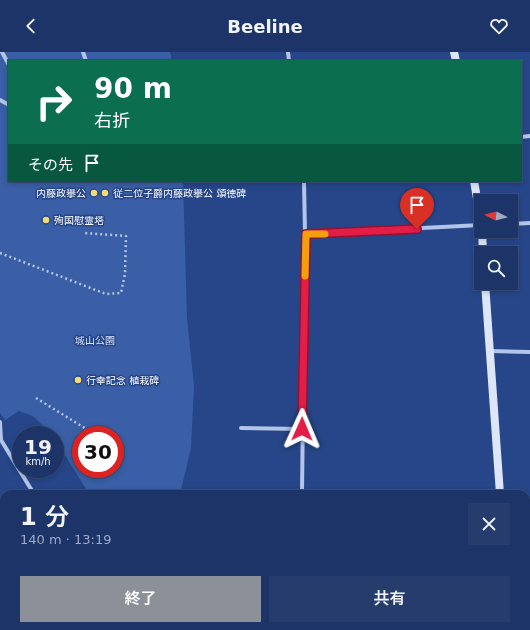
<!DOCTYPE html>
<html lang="ja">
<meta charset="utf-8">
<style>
body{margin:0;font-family:"DejaVu Sans","Noto Sans JP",sans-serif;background:#253c6d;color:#f1f3f6;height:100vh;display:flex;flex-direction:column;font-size:15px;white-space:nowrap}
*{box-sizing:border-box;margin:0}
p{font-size:13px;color:#a0aac0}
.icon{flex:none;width:22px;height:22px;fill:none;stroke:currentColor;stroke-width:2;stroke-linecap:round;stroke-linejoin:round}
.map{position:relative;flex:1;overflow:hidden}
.details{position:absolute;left:0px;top:438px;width:530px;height:140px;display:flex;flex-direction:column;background:#1c3467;border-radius:12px 12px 0 0;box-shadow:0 2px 6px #0003,0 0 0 1px #3a4f7b}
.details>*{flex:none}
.guide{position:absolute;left:8px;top:8px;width:514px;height:122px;border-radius:0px;box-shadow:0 2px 6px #0003,0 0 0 1px #3a4f7b;background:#0b6e4f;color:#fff;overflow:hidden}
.needle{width:26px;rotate:276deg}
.fabs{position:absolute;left:474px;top:142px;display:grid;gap:8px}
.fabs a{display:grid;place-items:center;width:44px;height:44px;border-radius:0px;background:#1c3467;box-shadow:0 2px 6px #0003,0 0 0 1px #3a4f7b;font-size:20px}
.speed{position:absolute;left:12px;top:374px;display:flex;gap:8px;font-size:20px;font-weight:700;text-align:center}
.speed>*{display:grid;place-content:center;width:52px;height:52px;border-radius:50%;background:#1c3467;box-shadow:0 2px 6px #0003,0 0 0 1px #3a4f7b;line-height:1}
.speed small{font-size:10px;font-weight:400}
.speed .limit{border:6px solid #d22;background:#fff;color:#111}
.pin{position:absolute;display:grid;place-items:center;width:34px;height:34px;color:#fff;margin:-41px -17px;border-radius:50% 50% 50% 0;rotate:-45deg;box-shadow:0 0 4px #0007}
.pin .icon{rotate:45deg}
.me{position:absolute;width:44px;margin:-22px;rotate:1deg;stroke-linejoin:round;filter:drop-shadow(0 0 3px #0008)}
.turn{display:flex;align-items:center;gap:14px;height:84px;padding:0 20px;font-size:18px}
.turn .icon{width:52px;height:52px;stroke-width:2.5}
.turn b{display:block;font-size:28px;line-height:34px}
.then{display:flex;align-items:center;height:38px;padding:0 20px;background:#0003;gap:8px;font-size:15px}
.round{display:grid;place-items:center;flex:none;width:42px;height:42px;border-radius:0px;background:#253c6d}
.head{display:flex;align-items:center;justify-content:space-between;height:68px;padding:0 20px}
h1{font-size:24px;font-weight:600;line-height:30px}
.button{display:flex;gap:8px;margin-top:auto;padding:8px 20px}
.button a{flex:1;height:46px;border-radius:0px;background:#8c9099;color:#fff;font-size:16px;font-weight:600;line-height:46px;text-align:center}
.button a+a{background:#253c6d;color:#f1f3f6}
header{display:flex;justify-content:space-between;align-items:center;height:52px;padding:0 20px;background:#1c3467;font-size:18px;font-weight:600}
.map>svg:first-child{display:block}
.green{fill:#3a5fa6;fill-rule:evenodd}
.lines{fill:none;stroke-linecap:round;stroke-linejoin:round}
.path{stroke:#b3c5e9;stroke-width:2.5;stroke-dasharray:2 3;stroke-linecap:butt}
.street{stroke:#b3c5e9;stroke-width:4}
.secondary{stroke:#dde6f8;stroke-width:8}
.route-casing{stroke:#92132f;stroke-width:10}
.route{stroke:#e11d48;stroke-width:7}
.slow{stroke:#f59e0b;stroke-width:7}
.poi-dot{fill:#f3dc77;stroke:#264689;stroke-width:1.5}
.labels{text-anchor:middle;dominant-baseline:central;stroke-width:3;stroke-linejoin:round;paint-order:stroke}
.poi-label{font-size:10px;fill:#fff;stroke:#264689;text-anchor:start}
.park-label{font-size:10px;fill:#d7e2f7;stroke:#264689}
</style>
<header><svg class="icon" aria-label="back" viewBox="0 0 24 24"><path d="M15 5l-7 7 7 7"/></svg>Beeline<svg class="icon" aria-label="heart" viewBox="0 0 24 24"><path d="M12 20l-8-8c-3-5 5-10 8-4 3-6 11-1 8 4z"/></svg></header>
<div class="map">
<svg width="530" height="578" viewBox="0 0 530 578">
<rect width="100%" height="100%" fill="#264689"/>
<path class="green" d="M0,0H170L172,9H9V129H183L187,266L194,334L191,396L180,442H89L55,387V383H53L33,364L19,359L5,368L0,361ZM81,383H115V417H81Z"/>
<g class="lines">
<path class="path" d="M0,201L106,242L121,241L125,222L126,184L84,181
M36,346L96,383
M115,402L117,405"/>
<path class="street" d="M2,0L9,13
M83,0L86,9
M288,0L289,9
M0,48L9,53
M521,85L530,84
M511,172L530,171
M305,182L481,173
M490,299L530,300
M0,370L1,388L34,442
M241,376L302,377
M302,442L305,182L304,129
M526,559L530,554
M125,574L127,578
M301,578V574
M313,578L318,574
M508,578L512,574"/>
<path class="secondary" d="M454,0L456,9
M474,129L481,170
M482,179L483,201
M485,231L500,442
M505,574V578"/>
</g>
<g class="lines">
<defs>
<path id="route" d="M302,377L306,182L417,177"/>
</defs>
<use href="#route" class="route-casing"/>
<use href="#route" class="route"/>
<path class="slow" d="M305,224L306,182H325"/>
</g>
<g class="poi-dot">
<circle cx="94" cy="141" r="4"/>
<circle cx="105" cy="141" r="4"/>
<circle cx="46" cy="168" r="4"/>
<circle cx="78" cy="328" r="4"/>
</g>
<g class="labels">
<g class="poi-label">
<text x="86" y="141" text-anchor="end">内藤政擧公</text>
<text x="113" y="141">従二位子爵内藤政擧公 頌徳碑</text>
<text x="54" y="168">殉国慰霊塔</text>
<text x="86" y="328">行幸記念 植栽碑</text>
</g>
<g class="park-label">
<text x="95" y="288">城山公園</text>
</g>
</g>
</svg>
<div class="fabs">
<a><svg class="needle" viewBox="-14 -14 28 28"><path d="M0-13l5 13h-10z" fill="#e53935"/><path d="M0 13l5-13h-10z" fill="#a0aac0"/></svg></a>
<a><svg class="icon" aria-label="search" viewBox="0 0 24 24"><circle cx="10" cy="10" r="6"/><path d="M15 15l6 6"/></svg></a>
</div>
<div class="speed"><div>19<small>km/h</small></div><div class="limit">30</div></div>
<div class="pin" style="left:417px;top:177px;background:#d93025"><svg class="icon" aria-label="arrive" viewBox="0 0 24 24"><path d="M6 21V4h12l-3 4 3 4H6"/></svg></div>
<svg class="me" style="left:302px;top:377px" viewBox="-20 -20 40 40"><path d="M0-17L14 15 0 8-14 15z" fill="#e11d48" stroke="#fff" stroke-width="4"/></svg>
<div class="guide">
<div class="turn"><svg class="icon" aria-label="right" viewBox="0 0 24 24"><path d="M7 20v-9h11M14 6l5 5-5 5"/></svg><div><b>90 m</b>右折</div></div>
<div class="then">その先<svg class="icon" aria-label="arrive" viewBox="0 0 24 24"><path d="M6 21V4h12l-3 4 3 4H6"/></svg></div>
</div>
<section class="details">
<div class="head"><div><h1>1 分</h1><p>140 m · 13:19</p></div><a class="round"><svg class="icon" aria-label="close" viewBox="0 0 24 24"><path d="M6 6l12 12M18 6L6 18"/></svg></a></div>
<div class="button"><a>終了</a><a>共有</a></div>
</section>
</div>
